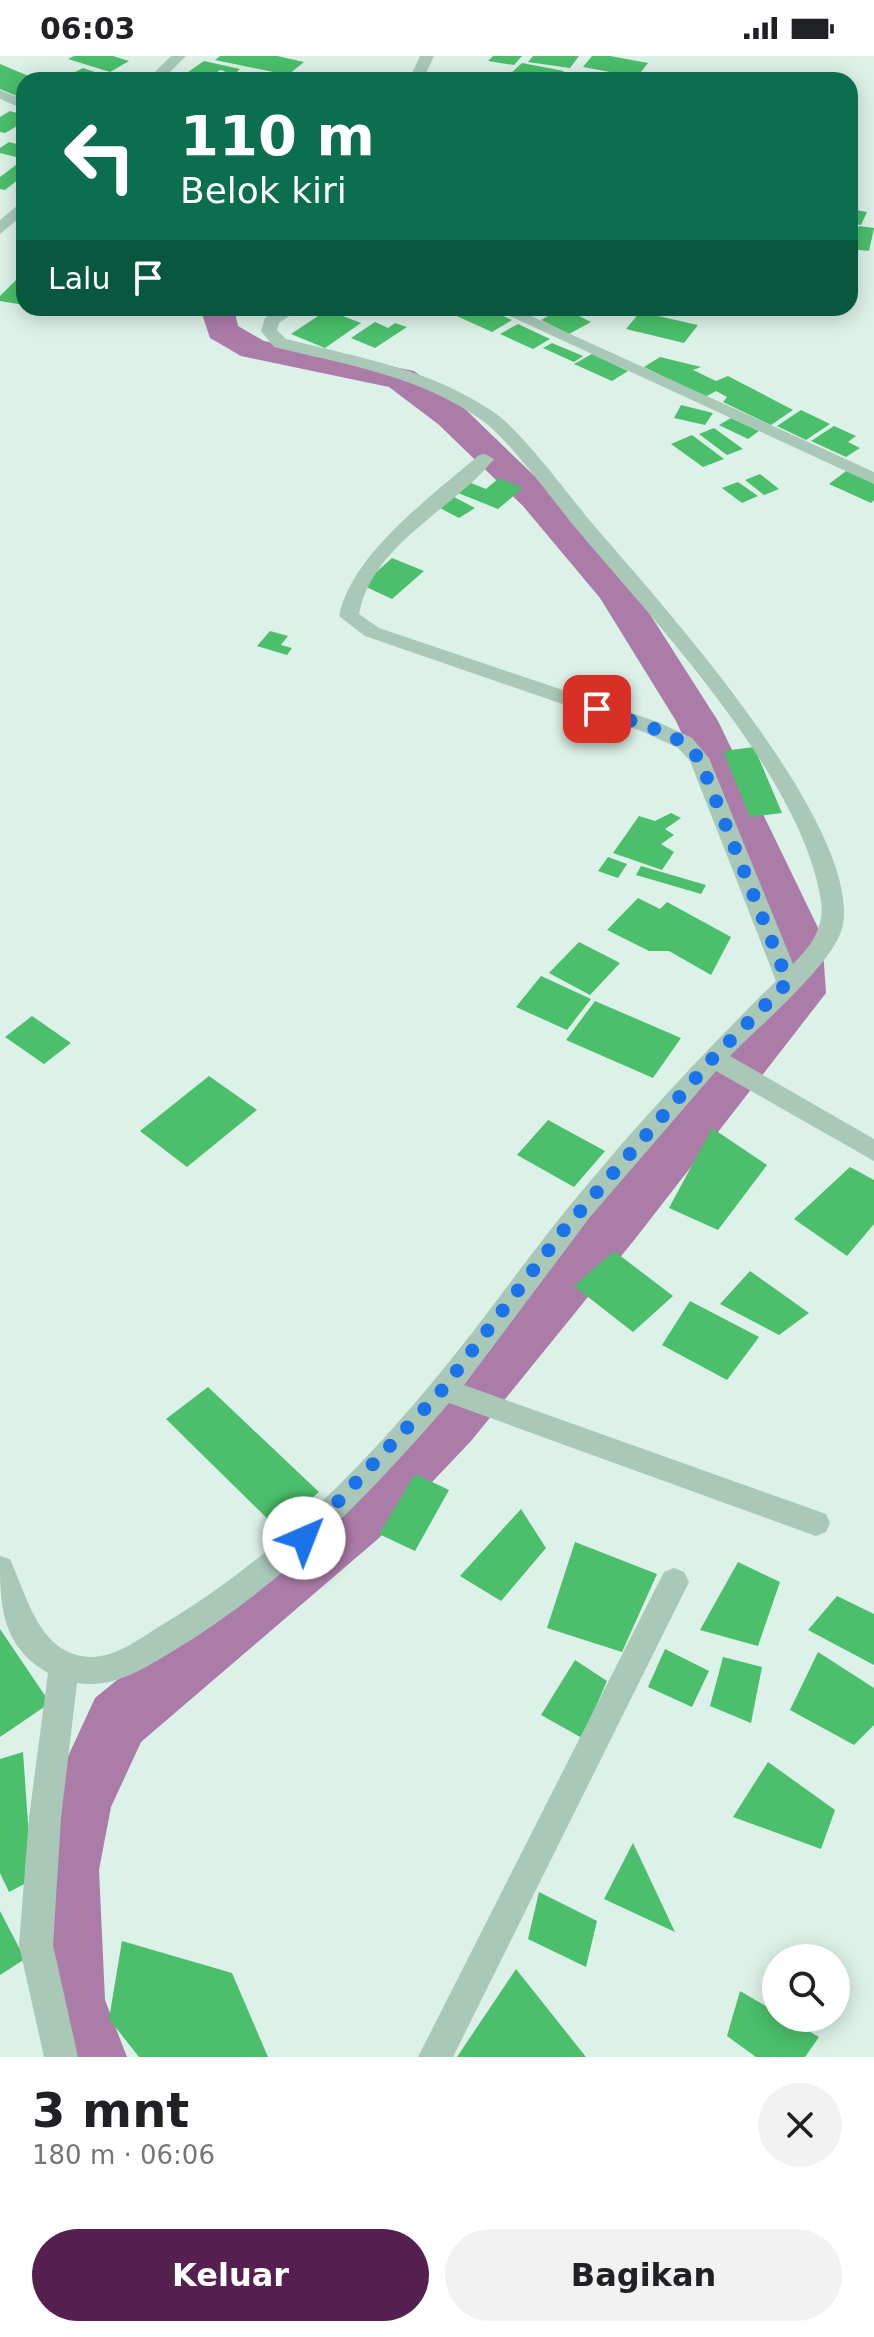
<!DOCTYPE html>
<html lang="id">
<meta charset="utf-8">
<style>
body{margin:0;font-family:"DejaVu Sans",sans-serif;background:#f2f2f2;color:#202124;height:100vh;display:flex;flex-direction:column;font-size:30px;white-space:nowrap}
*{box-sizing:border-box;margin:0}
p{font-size:26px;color:#757577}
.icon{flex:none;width:44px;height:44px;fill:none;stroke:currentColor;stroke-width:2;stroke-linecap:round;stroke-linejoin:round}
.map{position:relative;height:2001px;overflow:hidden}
.drawer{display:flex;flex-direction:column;background:#fff;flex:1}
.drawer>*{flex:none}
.hud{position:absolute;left:16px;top:16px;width:842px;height:244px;border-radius:24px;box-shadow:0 4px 20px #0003;background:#0b6e4f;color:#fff;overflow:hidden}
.buttons{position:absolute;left:762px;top:1888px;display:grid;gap:16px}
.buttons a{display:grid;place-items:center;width:88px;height:88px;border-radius:50%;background:#fff;box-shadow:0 4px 20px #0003;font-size:40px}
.pin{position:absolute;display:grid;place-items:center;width:68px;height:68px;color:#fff;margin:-34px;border-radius:16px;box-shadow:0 4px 12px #0006}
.me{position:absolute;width:88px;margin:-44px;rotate:44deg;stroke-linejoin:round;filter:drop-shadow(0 0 6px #0008)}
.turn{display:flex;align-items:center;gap:28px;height:168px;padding:0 32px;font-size:36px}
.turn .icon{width:104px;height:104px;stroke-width:2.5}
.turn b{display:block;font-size:56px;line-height:68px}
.then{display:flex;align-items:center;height:76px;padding:0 32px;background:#0003;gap:16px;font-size:30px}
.round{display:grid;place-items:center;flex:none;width:84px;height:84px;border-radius:42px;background:#f2f2f2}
.overview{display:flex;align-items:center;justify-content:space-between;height:136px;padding:0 32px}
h1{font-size:48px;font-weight:700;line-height:60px}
.primary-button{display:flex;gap:16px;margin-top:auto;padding:16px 32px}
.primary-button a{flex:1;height:92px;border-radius:48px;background:#552050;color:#fff;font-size:32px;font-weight:700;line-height:92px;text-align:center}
.primary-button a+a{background:#f2f2f2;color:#202124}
.status{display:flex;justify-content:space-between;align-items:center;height:56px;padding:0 40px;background:#fff;direction:ltr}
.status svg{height:22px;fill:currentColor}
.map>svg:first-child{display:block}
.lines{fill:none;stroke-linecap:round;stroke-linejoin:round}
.canal{fill:#ac7ca9;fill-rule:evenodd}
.building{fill:#4bbf6b}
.minor{fill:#a9c8b8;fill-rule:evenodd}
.route{stroke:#1a73e8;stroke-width:14;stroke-dasharray:0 25.2}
</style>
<div class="status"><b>06:03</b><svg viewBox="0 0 49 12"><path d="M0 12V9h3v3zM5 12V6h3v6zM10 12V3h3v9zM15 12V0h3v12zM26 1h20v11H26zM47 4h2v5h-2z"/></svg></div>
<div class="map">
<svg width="874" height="2001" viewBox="0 0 874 2001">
<rect width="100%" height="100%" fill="#dcf1e7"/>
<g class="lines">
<path class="canal" d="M200,252H234L238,270L264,285L414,315L464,352L549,434L630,527L718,665L822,880L826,937L635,1183L471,1385L379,1482L141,1686L111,1751L99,1814L105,1944L127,2001H55L35,1944L31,1814L46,1748L95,1642L337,1444L431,1349L777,932L774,880L676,665L600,542L523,450L438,368L389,331L241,300L210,282Z"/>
</g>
<path class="building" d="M74,0H113L129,5L110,16L68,3Z
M220,0H277L304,6L288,19L215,4Z
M493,0H522L514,9L488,5Z
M533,0H579L570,12L528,6Z
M592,0H610L648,7L637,21L583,11Z
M204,5L240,13L235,18L257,24H213L225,15L220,14L207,24H190L197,18L188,16Z
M522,7L564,15L556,24L510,18Z
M0,8L38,24H24V43L0,33Z
M83,12L101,18L89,24H59Z
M10,55L24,59V66L5,77L0,76V61Z
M9,86L24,90V103L0,97V92Z
M16,109L24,111V119L5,134L0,133V121Z
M850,153L867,156L861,169L850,167Z
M859,170L874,172L869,195L850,193V174L857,175Z
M16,224L24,227V249L0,245V240Z
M439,252H485L512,264L492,276Z
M563,252L591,266L569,278L541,264Z
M327,254L361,267L325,292L291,278Z
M640,256L698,269L684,287L626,273Z
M375,266L388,272L395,267L407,271L375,292L351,282Z
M518,268L550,283L533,293L500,278Z
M552,287L583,300L574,306L543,292Z
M592,298L628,315L612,325L574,308Z
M660,301L701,311L693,314L716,325L728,320L793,354L771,369L723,346L727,341L716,335L705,341L644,311Z
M681,349L713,357L705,369L674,362Z
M801,354L830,368L806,384L777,370Z
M731,362L759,375L748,383L719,369Z
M834,370L856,380L848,386L860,392L846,401L811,385Z
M714,372L743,393L727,399L699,378Z
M692,379L724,403L703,411L671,388Z
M846,415L874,427V444L871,447L829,428Z
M760,418L779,433L764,439L745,424Z
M499,422L523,432L498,453L458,437L471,427L486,433Z
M738,426L758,440L742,447L722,432Z
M454,441L475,452L459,462L438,451Z
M392,502L424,515L392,543L362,529Z
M270,575L288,580L281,589L292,592L287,599L257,590Z
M754,691L782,757L750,761L723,695Z
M671,757L681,762L665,773L674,779L661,788L674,796L662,814L613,797L639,760L655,765Z
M608,801L627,808L618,822L598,815Z
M641,810L706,829L701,838L636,819Z
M638,842L660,853L667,846L731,881L711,919L669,895H649L607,874Z
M579,886L620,907L590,939L549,917Z
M541,920L591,943L567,974L516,951Z
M595,945L681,982L653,1022L566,984Z
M32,960L71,987L44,1008L5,981Z
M209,1020L257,1054L187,1111L140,1075Z
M548,1064L605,1095L574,1131L517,1099Z
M712,1072L767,1109L718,1174L669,1152Z
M850,1111L874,1124V1168L847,1200L794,1163Z
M614,1195L673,1240L633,1276L574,1230Z
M750,1215L809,1257L779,1279L720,1248Z
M690,1245L759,1281L727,1324L662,1289Z
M208,1331L319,1436L277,1472L166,1363Z
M415,1418L449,1434L415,1495L379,1478Z
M521,1453L546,1492L501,1545L460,1520Z
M575,1486L657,1518L622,1596L547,1572Z
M738,1506L780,1526L758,1590L700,1574Z
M837,1540L874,1558V1609L808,1574Z
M0,1573L50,1647L0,1681Z
M665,1593L709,1615L692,1651L648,1631Z
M818,1596L874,1632V1669L854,1689L790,1654Z
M723,1601L762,1611L751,1667L710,1650Z
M575,1604L607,1625L582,1682L541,1659Z
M23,1696L32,1824L9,1836L0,1817V1703Z
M768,1706L835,1754L821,1793L733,1761Z
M633,1787L675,1876L604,1843Z
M539,1836L597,1865L586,1911L528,1883Z
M0,1855L25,1903L0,1919Z
M122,1885L232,1917L268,2001H139L109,1963Z
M516,1913L586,2001H457Z
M740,1935L776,1956V1962H786L819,1981L805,2001H756L727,1980Z"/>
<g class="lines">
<path class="minor" d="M171,0H186L162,24H147Z
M420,0H434L423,24H409Z
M0,34L24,44V53L0,43Z
M24,144V158L0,178V164Z
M281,252H301L279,267L277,274L286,283C361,302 431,313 495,357C523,377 567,437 591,466C657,543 860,766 843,869C836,906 758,971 730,1000L874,1083V1105L716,1015L590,1161L464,1329L826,1458L830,1467L826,1476L816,1480L449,1347C367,1442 281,1530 173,1595C143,1613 113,1633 77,1627L61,1762L53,1889L78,2001H44L19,1889L29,1762L48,1617C0,1589 0,1547 0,1500L10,1503C27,1540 39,1598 89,1601C117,1602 143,1580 165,1567C276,1501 369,1405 449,1306C496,1248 538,1186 587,1129C646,1058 710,990 776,925L690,705L678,692L644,676L365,580L339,560C352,497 432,440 479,399L485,398L494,403C453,454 372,488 359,558L379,572L658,666L692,682L709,702L793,908C810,891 825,872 821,845C803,722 654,565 574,470C551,442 510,385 483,365C421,320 347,309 274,291L261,275L265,262Z
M492,252H513L874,416V428Z
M674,1512L684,1516L689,1526L684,1536L453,2001H418L664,1516Z"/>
</g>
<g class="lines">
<path class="route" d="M304,1482L443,1333L563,1175L713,1002L788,926L699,702L672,679L597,653"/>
</g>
</svg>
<div class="buttons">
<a><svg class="icon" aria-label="search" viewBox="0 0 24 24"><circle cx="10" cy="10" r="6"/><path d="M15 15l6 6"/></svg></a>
</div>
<div class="pin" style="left:597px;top:653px;background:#d93025"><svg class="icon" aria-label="arrive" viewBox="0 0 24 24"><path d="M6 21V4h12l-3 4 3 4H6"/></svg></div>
<svg class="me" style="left:304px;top:1482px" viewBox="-20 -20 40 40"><circle r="19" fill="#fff"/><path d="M0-13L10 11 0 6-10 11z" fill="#1a73e8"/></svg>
<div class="hud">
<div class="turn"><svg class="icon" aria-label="left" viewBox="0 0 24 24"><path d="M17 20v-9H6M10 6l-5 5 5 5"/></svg><div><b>110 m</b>Belok kiri</div></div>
<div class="then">Lalu<svg class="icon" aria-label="arrive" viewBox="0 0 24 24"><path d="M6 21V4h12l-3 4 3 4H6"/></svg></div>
</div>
</div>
<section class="drawer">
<div class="overview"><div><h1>3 mnt</h1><p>180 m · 06:06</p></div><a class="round"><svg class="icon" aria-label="close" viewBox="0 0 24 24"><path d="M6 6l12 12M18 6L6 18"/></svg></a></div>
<div class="primary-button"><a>Keluar</a><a>Bagikan</a></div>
</section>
